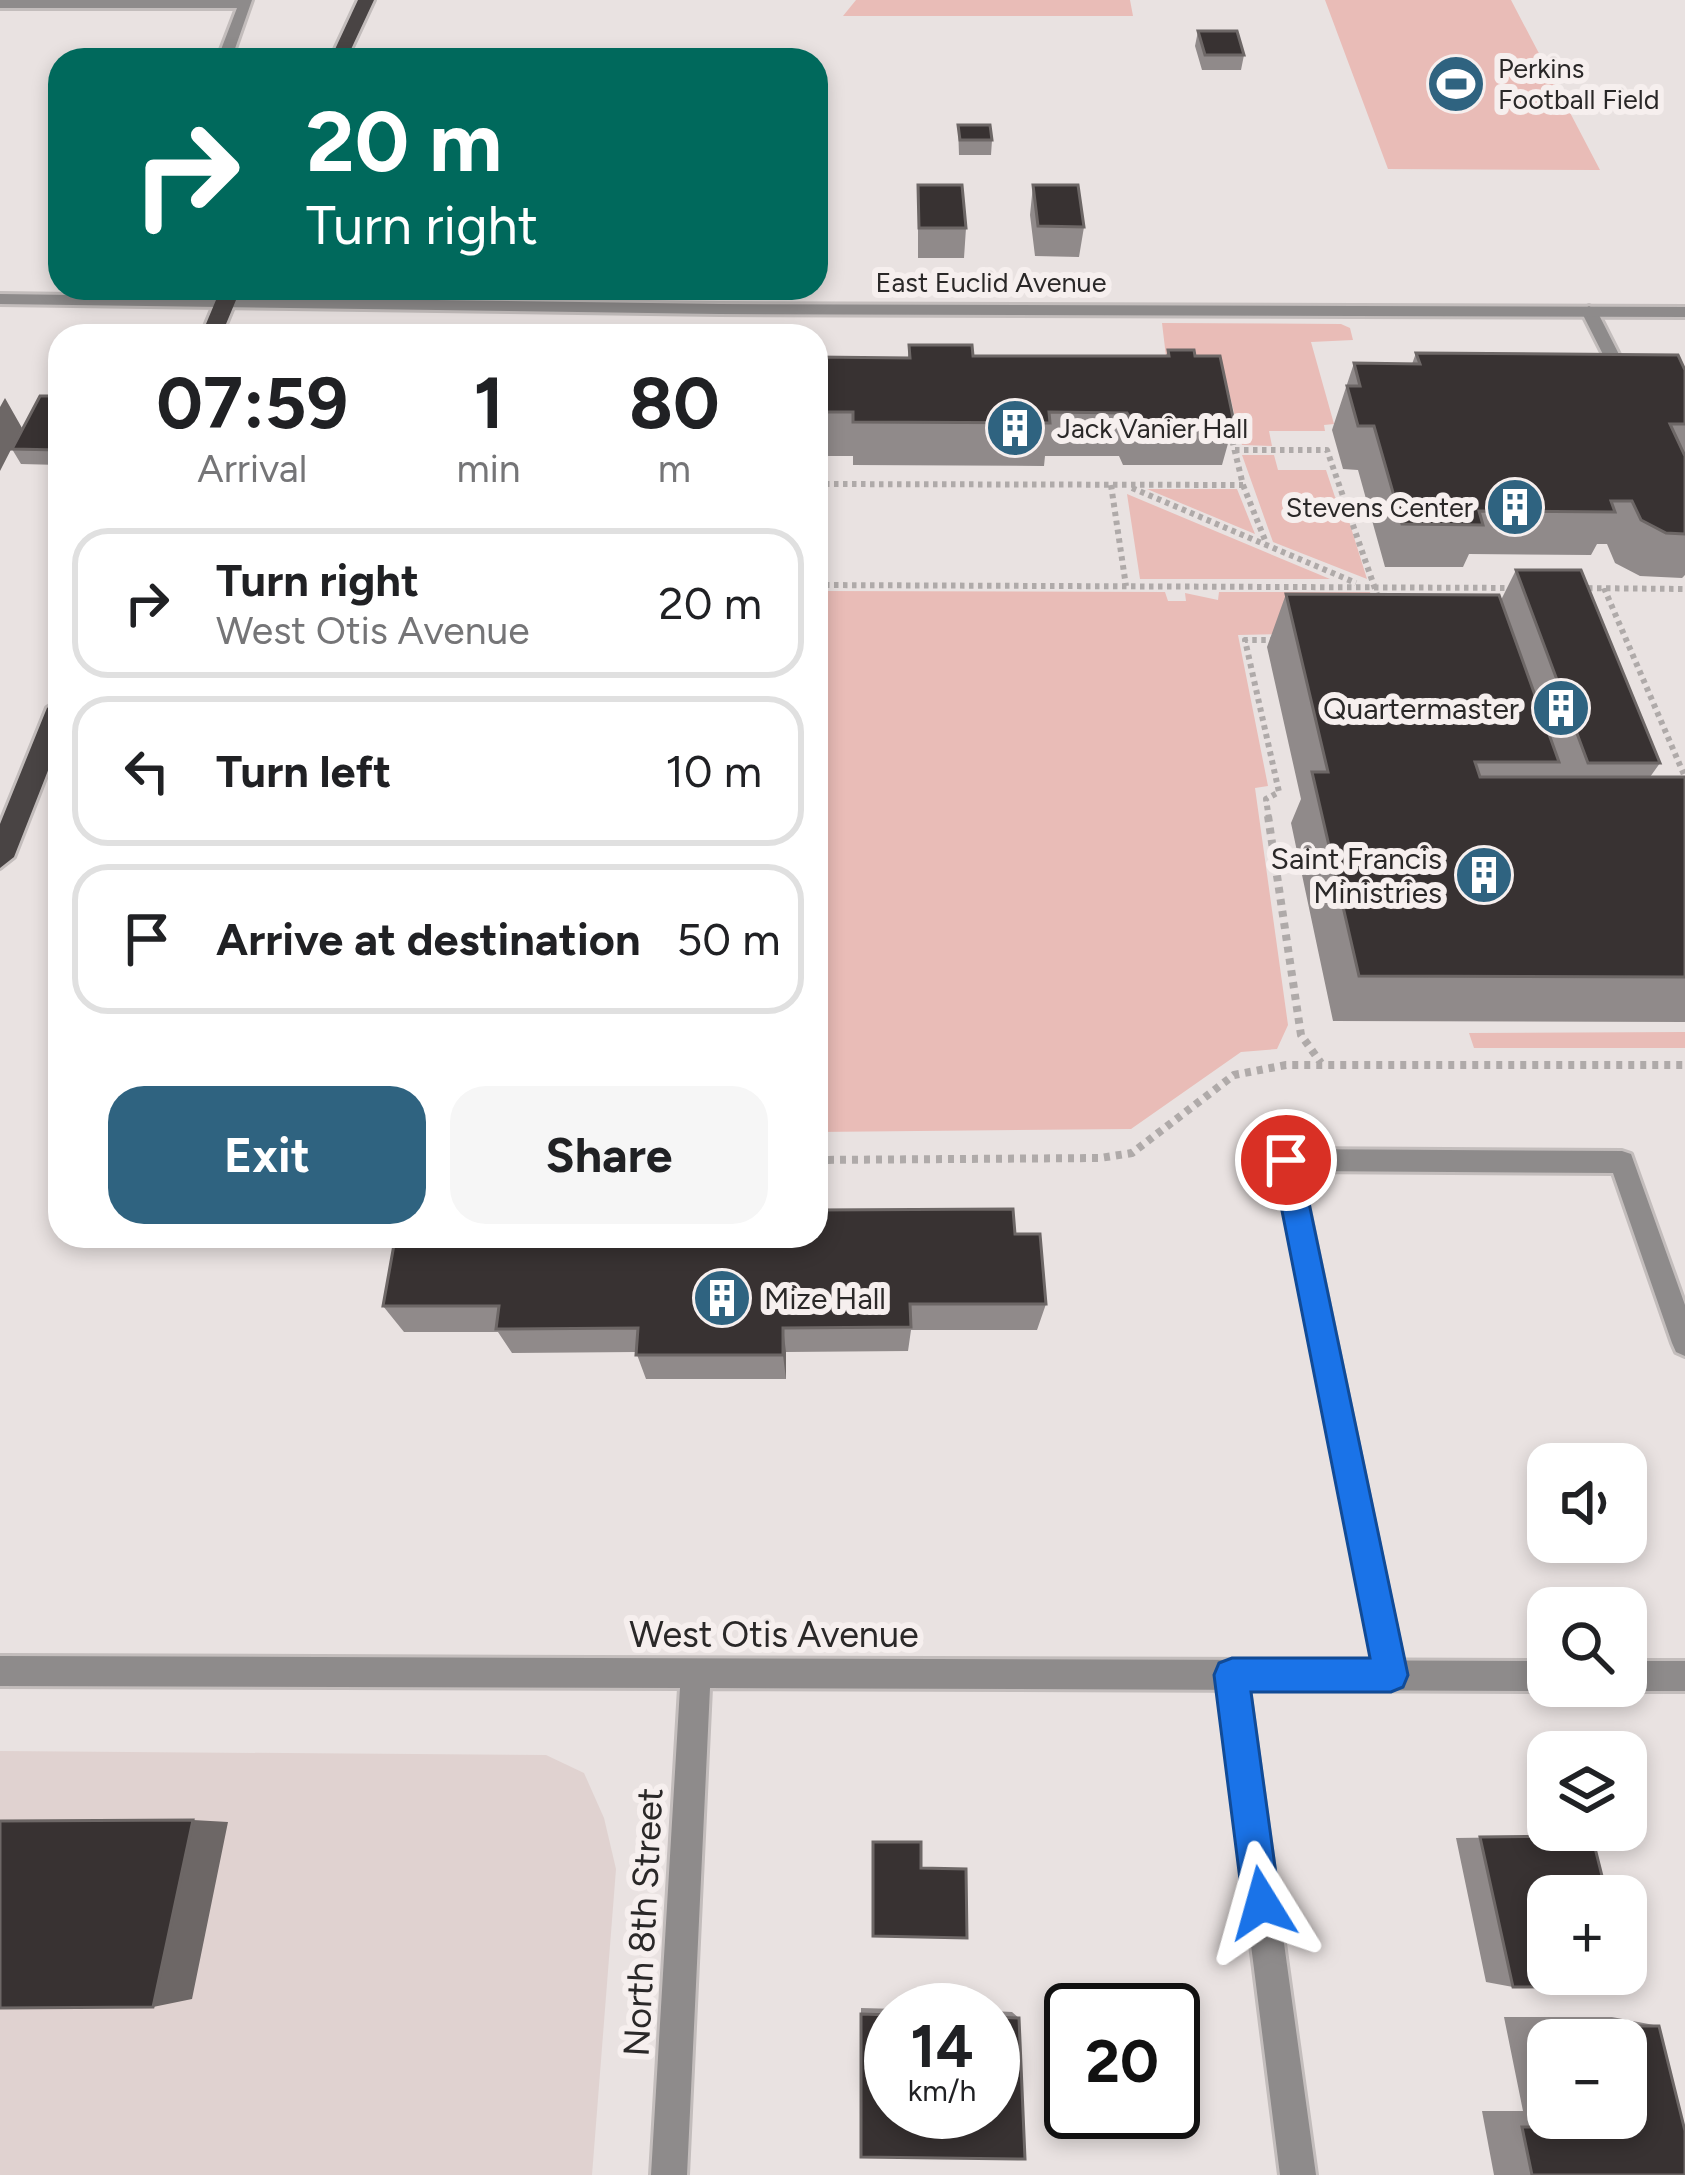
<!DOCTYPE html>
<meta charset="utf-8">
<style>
body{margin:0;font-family:Figtree,sans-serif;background:#f6f6f6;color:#202124;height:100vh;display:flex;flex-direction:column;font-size:45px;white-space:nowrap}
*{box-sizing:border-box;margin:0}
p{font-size:39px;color:#757577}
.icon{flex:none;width:66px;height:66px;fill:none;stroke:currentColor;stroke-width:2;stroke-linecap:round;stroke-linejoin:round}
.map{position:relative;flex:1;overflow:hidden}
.side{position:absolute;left:48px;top:324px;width:780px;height:924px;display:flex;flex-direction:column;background:#fff;border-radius:36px;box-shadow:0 6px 18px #0003}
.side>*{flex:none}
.banner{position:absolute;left:48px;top:48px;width:780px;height:252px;border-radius:36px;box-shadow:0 6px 18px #0003;background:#00695c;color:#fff;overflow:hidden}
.fabs{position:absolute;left:1527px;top:1443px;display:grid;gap:24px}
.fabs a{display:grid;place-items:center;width:120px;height:120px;border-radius:24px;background:#fff;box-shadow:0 6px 18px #0003;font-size:60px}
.speed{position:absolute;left:864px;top:1983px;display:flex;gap:24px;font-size:60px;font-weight:700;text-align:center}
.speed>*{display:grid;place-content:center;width:156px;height:156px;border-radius:50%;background:#fff;box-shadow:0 6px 18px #0003;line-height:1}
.speed small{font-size:30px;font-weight:400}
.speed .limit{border:6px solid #111;border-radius:18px;background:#fff;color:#111}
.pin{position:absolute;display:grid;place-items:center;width:102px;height:102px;color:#fff;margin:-51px;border:6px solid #fff;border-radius:50%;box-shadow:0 3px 12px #0007}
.me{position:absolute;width:132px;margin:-66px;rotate:352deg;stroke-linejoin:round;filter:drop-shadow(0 0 9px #0008)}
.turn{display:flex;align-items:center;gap:42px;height:252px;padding:0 60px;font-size:54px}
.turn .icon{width:156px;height:156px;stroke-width:2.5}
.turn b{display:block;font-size:84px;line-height:102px}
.eta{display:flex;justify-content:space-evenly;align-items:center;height:204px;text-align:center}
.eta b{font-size:72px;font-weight:700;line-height:84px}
.button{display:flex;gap:24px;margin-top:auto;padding:24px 60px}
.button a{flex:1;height:138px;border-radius:36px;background:#2f6380;color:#fff;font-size:48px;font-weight:700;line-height:138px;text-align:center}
.button a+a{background:#f6f6f6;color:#202124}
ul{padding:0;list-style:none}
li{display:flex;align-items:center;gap:36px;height:150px;margin:0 24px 18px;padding:0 36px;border:6px solid #e0e0e0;border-radius:36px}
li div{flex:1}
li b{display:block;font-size:45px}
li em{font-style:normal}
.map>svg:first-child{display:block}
.built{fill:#e0d2d0}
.green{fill:#e9bcb7}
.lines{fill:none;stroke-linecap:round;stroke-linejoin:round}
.lane-casing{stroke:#c3bdbc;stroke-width:6}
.street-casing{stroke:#c3bdbc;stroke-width:6}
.primary-casing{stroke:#c3bdbc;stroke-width:6}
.path-far1{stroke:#afaaa9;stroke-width:6;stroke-dasharray:4.5 4.5;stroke-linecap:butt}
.path{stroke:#afaaa9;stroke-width:8;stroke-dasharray:6 6;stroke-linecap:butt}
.lane{fill:#8e8b8b;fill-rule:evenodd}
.street{fill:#8e8b8b;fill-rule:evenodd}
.primary{fill:#494444;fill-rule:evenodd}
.wall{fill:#908a8a;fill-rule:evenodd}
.shaded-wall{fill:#6d6766}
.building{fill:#383232;stroke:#6d6766;stroke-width:3}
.route{fill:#1a73e8;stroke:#114b97;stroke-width:3}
.labels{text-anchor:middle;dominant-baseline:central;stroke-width:12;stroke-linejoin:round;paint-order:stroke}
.far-poi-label{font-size:27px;fill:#2a2828;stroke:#f6efee;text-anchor:start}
.far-street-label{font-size:27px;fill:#2a2828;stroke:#f6efee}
.poi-label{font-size:30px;fill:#2a2828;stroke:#f6efee;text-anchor:end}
.near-street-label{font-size:36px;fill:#2a2828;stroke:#f6efee}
</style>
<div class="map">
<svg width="1685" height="2175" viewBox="0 0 1685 2175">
<rect width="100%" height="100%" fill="#e9e2e1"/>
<path class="built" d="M0,1751L546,1755L584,1773L604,1818L616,1869L592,2175H0Z"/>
<path class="green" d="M856,0H1130L1133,16H843Z
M1325,0H1511L1600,170L1388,169Z
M1162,323L1341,324L1350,328L1353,340L1311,342L1334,424L1324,425L1325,431H1269L1272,446L1242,445L1226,380L1184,379L1168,373Z
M1242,455H1274L1278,470H1326L1335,497L1343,502L1367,579L1273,542Z
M1147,489H1237L1255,534Z
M1127,494L1330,579H1140Z
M816,591L1165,592L1168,601H1186L1185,593L1218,600L1219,592H1370L1377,617L1282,634L1238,635L1268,786L1255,788L1288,1025L1277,1049L1241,1052L1131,1129L816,1132Z
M1685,1032V1048H1474L1469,1033Z"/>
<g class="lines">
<defs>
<path id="lane" d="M0,0H252L231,60H217L237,8H0Z
M1589,306L1597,311L1634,384L1632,388L1618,384L1581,311Z
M1286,1149L1622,1151L1631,1154L1685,1305V1356L1676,1352L1672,1343L1613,1173L1301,1171L1406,1675L1402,1686L1391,1690L1380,1686L1376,1675L1274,1160L1277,1152Z
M1232,1660L1243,1664L1247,1675L1316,2175H1280L1217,1675L1221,1664Z"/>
<path id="street" d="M0,294L719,304L1685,307V317L719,314L0,304Z
M0,1656L1548,1661V1686H1559L1548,1691L710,1688L687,2175H651L680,1688L0,1686Z
M1626,1661H1685V1691H1626L1615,1687L1626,1686Z"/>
<path id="primary" d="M358,0H374L346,60H330Z
M221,288H241L221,336H201Z
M60,699V740L14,857L0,868V824L47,708Z"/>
</defs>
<use href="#lane" class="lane-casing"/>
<use href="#street" class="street-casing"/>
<use href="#primary" class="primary-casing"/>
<path class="path-far1" d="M1235,450H1327L1380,603
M816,484L1243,485L1229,427
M1111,485L1126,586
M1243,485L1267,545
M1132,488L1356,583
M816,585L1516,588
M1579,588L1685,589
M1604,588L1685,777
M1269,819L1266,799L1279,792L1245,640H1280"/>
<path class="path" d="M1268,816L1301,1035L1321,1063
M816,1160L1100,1158L1132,1153L1234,1075L1286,1065H1685"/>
<use href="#lane" class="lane"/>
<use href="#street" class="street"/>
<use href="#primary" class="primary"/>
</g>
<path class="wall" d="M1198,31L1244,55L1241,70H1202L1195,46Z
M958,125L992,140L991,155H959Z
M918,185L966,228L964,258H918Z
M1033,185L1084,227L1079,257L1035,256L1030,215Z
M816,211H825L824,251H816Z
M909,345L973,356H1166L1168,350L1195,356L1234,422L1222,465H1123L1119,456H1045L1044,466L853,465V456H816V357L908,358Z
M1416,353L1685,370V575L1682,578L1640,576L1615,563L1607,544H1597L1591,555L1469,554L1463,567H1385L1358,470L1343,469L1332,430L1354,363L1412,364Z
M60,396V465L21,464L12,449Z
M1516,570L1660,763L1650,777H1685V1022L1333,1021L1291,823L1301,799L1267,647L1286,594L1501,600Z
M1015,1234L1046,1304L1037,1330H911L908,1351L786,1352V1379H646L636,1352L512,1353L498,1332H404L383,1306Z
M1592,1836L1513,1987L1486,1982L1456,1838Z
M861,2008L934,2010H891V2112H993V2011L1012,2012L1019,2018L1025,2159L861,2157Z
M1504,2017H1612L1659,2026L1685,2175H1494L1482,2111H1523ZM1548,2040L1626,2118H1548Z"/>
<path class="shaded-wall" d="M5,398L22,428L0,471V407Z
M783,1328L786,1352V1379L783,1355Z
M193,1820L228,1822L192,1999L153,2007Z"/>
<path class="building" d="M1198,31H1237L1244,55H1205Z
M958,125H990L992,140H960Z
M918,185H962L966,228H919Z
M1033,185H1078L1084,227L1038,226Z
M816,211H825L824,236L816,235Z
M909,345H972L973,356H1169L1168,350H1194L1195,356H1220L1234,422L1132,421L1127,413L1049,412L1050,423L853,422V412H816V357L910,358Z
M1416,353L1678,355L1685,370V424H1670L1685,456V534L1666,533L1641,520L1632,501H1611L1615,512L1479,511L1483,525L1402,524L1374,426H1358L1347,386H1360L1354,363L1420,364Z
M40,396H60V450L12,449Z
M1516,570H1581L1660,763H1588Z
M1286,594L1499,595L1559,762H1475L1480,777H1685V977L1359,976L1312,772H1328Z
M1013,1209L1015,1234H1040L1046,1304H910L911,1327L783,1328V1355H636L638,1328L496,1329L499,1306H383L395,1239L445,1238L446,1236H816V1210Z
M193,1820L153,2007L0,2008V1821Z
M1592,1836L1607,1896H1548V1974H1626V1972L1629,1986L1513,1987L1480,1837Z
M873,1842H921V1868L966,1869L967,1938L873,1936Z
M861,2014L891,2015V2112H993V2017L1019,2018L1025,2159L861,2157Z
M1544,2026H1659L1685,2131V2175H1532L1522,2127H1566L1564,2118H1626V2040H1548V2043Z"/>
<path class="route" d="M1286,1147L1300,1160L1408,1675L1403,1687L1391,1692H1251L1280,1903L1275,1916L1262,1921L1248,1916L1243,1903L1214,1675L1219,1663L1232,1658H1370L1272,1160Z"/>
<defs>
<symbol id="stadium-disc" viewBox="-11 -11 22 22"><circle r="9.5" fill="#2f6380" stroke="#f6efee"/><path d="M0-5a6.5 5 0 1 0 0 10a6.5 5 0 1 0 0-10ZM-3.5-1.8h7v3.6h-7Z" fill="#fff"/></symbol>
<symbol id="building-disc" viewBox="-11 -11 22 22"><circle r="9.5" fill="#2f6380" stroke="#f6efee"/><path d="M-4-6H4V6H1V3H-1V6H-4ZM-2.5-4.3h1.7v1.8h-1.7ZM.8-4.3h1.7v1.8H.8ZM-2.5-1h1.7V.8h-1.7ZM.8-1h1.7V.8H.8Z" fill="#fff"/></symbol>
</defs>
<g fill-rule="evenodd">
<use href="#stadium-disc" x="1423" y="51" width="66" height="66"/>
<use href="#building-disc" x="982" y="395" width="66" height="66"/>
<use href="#building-disc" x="1482" y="474" width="66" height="66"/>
<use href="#building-disc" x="1528" y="675" width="66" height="66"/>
<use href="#building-disc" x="1451" y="842" width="66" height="66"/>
<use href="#building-disc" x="689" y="1265" width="66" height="66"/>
</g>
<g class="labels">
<g class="far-poi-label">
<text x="1498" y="68">Perkins<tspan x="1498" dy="31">Football Field</tspan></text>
<text x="1057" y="428">Jack Vanier Hall</text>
<text x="1473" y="507" text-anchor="end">Stevens Center</text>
</g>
<g class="far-street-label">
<text x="991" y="282">East Euclid Avenue</text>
</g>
<g class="poi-label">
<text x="1519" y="708">Quartermaster</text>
<text x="1442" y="858">Saint Francis<tspan x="1442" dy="34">Ministries</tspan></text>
<text x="764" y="1298" text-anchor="start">Mize Hall</text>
</g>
<g class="near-street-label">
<text x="774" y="1634">West Otis Avenue</text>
<text transform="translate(643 1922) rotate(-87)">North 8th Street</text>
</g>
</g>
</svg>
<div class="fabs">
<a><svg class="icon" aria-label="sound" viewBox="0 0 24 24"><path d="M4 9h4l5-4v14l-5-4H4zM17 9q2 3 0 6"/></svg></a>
<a><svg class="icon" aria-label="search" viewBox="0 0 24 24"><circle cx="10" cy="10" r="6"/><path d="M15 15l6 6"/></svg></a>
<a><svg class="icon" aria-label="layers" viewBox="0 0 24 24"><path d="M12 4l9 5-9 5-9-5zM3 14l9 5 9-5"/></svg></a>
<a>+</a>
<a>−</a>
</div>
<div class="speed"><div>14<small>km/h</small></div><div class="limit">20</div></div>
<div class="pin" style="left:1286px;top:1160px;background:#d93025"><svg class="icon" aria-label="arrive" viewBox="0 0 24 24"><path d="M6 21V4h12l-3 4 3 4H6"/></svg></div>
<svg class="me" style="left:1262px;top:1903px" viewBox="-20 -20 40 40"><path d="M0-17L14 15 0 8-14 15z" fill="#1a73e8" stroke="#fff" stroke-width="4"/></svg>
<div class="banner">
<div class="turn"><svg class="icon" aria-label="right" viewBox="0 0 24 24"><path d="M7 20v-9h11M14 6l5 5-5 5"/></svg><div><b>20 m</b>Turn right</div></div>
</div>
<section class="side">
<div class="eta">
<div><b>07:59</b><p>Arrival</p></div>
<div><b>1</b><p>min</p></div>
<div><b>80</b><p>m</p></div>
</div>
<ul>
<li><svg class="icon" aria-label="right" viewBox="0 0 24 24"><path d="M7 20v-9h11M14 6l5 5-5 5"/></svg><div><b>Turn right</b><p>West Otis Avenue</p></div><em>20 m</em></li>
<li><svg class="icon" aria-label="left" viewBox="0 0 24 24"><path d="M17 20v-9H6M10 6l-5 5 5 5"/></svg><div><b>Turn left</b></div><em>10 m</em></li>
<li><svg class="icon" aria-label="arrive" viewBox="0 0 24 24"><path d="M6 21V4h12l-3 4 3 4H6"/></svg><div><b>Arrive at destination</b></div><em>50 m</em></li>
</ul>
<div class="button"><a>Exit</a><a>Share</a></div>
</section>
</div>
